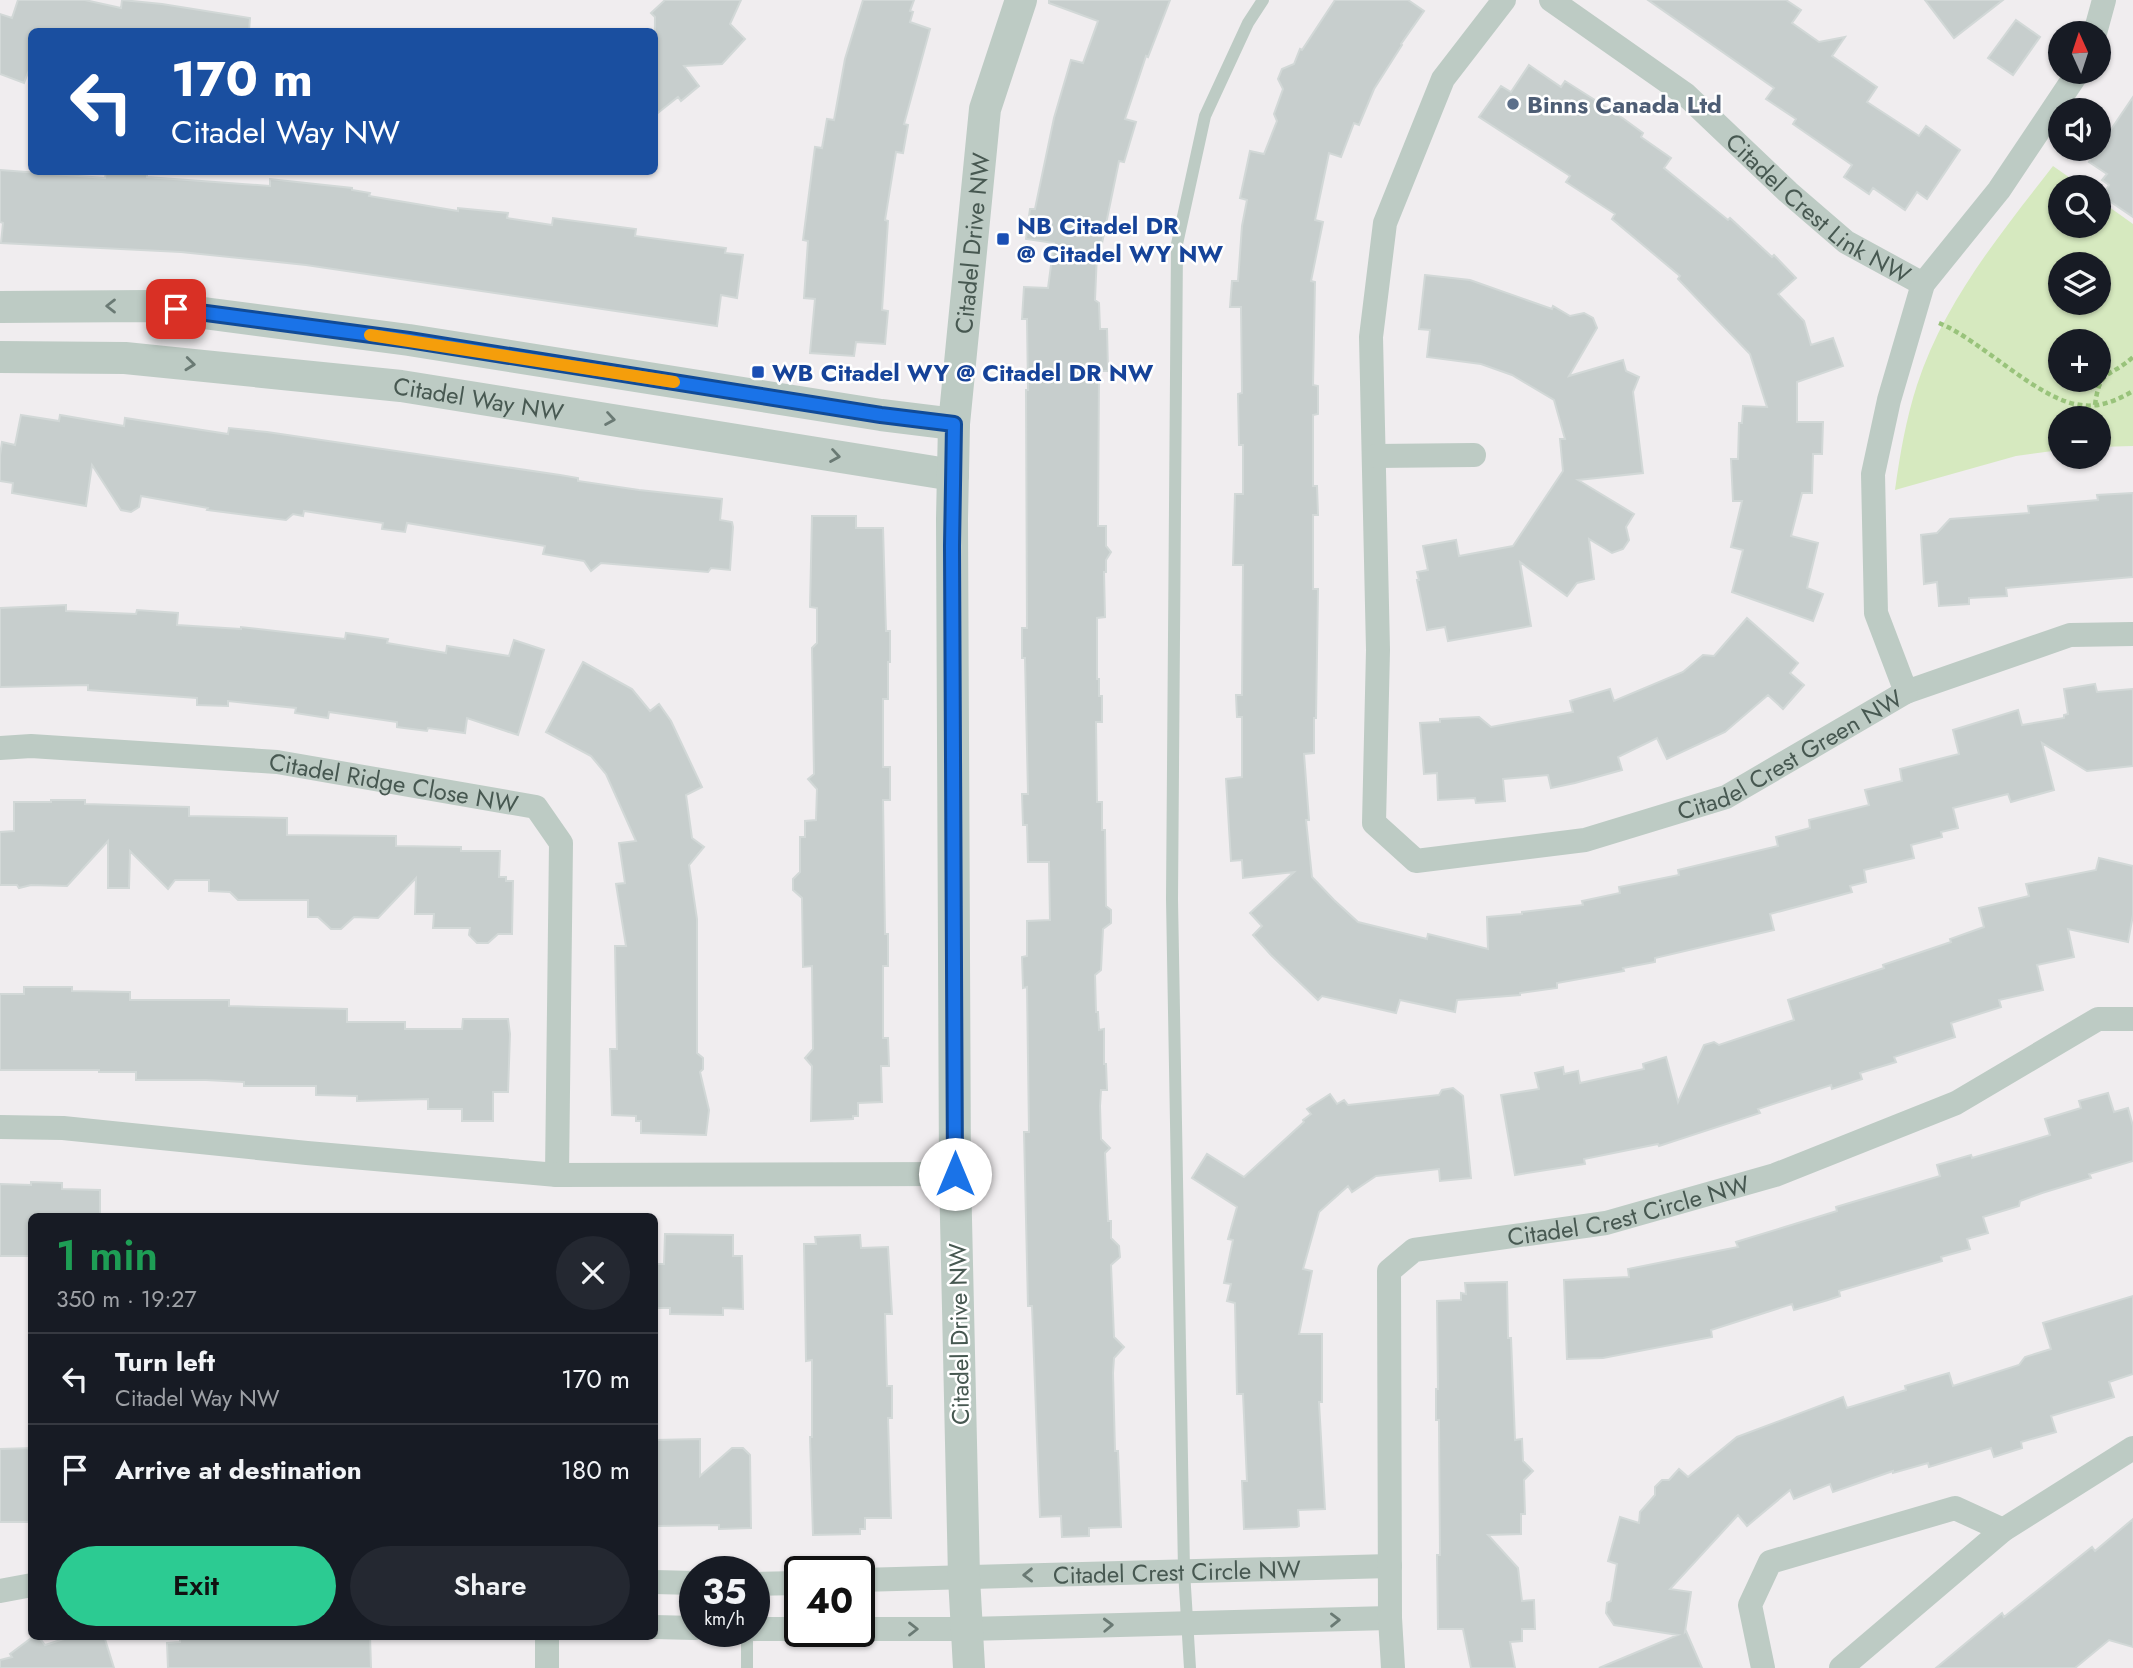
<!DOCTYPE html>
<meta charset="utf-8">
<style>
body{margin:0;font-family:Jost,sans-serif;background:#242831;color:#f1f3f6;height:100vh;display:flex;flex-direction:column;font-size:26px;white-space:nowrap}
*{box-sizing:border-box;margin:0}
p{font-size:23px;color:#9ea1a6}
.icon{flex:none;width:38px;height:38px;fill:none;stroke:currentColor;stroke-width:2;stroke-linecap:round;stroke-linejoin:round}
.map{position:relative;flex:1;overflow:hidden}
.panel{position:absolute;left:28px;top:1213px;width:630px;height:427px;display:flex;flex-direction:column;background:#171b24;border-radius:10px;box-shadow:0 2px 5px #0004}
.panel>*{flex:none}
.top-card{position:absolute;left:28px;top:28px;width:630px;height:147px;border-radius:10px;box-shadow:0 2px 5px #0004;background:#1a4fa0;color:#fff;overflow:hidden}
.needle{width:46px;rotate:357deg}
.buttons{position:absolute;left:2048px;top:21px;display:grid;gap:14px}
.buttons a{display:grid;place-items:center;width:63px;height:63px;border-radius:50%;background:#171b24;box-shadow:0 2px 5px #0004;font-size:35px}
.speed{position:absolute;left:679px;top:1556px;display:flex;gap:14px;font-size:35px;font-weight:700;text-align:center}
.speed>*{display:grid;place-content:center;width:91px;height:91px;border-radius:50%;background:#171b24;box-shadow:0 2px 5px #0004;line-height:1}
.speed small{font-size:18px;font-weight:400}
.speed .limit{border:4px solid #111;border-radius:10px;background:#fff;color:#111}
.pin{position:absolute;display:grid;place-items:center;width:60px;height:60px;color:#fff;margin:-30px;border-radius:14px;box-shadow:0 4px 10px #0006}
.me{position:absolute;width:77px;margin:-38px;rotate:0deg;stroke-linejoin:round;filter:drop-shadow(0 0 5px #0008)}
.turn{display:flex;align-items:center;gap:24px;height:147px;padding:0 28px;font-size:32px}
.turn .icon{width:91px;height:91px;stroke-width:2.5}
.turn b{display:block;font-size:49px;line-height:60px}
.round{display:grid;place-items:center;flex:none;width:74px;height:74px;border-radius:37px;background:#242831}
.overview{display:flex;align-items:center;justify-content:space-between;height:119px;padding:0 28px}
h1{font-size:42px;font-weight:600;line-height:52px;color:#1e9e55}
.cta{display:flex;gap:14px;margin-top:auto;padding:14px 28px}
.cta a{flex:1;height:80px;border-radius:42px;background:#2ccb92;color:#111;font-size:28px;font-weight:600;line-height:80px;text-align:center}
.cta a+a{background:#242831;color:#f1f3f6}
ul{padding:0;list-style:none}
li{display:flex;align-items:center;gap:21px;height:91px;padding:0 28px;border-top:2px solid #363941}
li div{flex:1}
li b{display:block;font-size:26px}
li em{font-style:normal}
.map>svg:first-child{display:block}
.green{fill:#d6e9bf;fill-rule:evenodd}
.building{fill:#c7cecd;stroke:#d2d8d7;stroke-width:2}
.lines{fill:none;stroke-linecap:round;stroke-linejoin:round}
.path{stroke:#99c37b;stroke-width:4.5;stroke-dasharray:5 3.5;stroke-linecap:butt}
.service{stroke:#bdcbc4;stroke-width:12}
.minor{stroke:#bdcbc4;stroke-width:24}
.tertiary{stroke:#bdcbc4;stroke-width:32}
.oneway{stroke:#6a7a74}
.route-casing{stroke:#114b97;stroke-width:18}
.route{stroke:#1a73e8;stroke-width:12}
.slow{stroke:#f59e0b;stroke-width:12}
.service-dot{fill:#5c6f8a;stroke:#fff;stroke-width:2.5}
.transit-dot{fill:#1a4fb4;stroke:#fff;stroke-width:2.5}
.labels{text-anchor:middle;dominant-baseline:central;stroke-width:5;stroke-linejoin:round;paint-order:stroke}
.service-label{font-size:24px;font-weight:bold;fill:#4e5e75;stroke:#fff;text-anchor:start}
.street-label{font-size:24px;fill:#475851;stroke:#fff}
.transit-label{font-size:24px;font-weight:bold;fill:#164399;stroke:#fff;text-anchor:start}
</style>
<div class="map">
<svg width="2133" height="1668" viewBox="0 0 2133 1668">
<rect width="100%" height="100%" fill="#f0edef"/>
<path class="green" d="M2053,166L2083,187H2060V226H2098V199L2133,224V446L2098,447V418H2060V450L2016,456L1895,490C1900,454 1906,419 1917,385C1944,302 2001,233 2053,166ZM2060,264H2098V303H2060ZM2060,341H2098V380H2060Z"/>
<path class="building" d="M18,0H85L121,8L122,0L162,4L250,18L249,32H32V62L24,83L0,74V14L12,18Z
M665,0H741L730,24L745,39L722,64L684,66L699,86L681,101L678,97L654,116L655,17L651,13Z
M863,0H914L910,11L913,12L910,22L930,29L904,124L908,125L903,153L896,152L885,220L888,221L882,310L888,311L885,344L856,342L854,356L810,353L815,299L804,298L808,241L803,240L815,147L822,148L827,119L834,120L845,59Z
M1049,0H1170L1148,57L1146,56L1125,119L1136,122L1124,162L1119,161L1100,253H1097L1095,300L1099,303L1100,329H1107L1108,371H1099L1098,526H1106V546L1111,552L1106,560V572H1104L1105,617L1097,618V679H1099V696H1102V722H1096L1097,802H1102V830H1105L1106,906L1111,910V923L1103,929L1101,970L1095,975L1096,1012H1098L1099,1030L1104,1029V1064H1106L1107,1090H1101L1100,1106L1101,1139L1110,1148L1105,1153L1108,1221H1111V1238L1119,1246L1120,1257L1111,1265L1114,1337L1124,1347L1114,1358L1113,1373L1115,1451H1118L1121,1527L1089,1528V1536L1062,1537L1061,1516L1040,1517L1032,1306H1028L1024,1132H1029L1027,987L1023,988L1022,957L1027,956V921L1050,920L1049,862H1028L1027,825H1023L1022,794H1028L1025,658H1022V628H1027L1026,390H1028L1027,319H1022L1024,287L1048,288L1054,243L1026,239L1030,209H1035L1054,118L1071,60L1083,63L1098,21L1049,3Z
M1335,0H1408L1424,11L1401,44L1402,45L1374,89L1359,125L1354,123L1341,157L1329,153L1315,220L1323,222L1311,281L1315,282L1313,385L1318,386V414L1313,415V486H1317L1318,515H1313V589H1318L1316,718H1314V753L1304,754L1309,820H1306L1312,877L1334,900L1358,922L1427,939L1428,934L1488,949L1487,917L1522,914V912L1583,905L1582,901L1620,893L1619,887L1679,875L1678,870L1778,846L1776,837L1810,828L1809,820L1869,805L1865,790L1902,781L1900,769L1959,754L1953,730L2018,710L2022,725L2064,718V715L2068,714L2064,689L2095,684L2097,692L2133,689V766L2087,771L2042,743L2054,790L2011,802L2008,794L1953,808L1958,828L1941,832L1942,837L1911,845L1914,858L1864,870L1866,882L1850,886L1852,892L1770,914L1774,930L1655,958V962L1623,968L1624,971L1557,983V988L1520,993V995L1457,1000L1455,1012L1400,1000L1396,1013L1322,996L1318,1000L1271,955L1253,935L1262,926L1250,913L1294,872L1243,878L1242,860L1231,861L1226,779L1242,777V717H1237L1236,695H1242L1243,565H1233L1235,494H1243V445H1239L1238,394L1242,393L1241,307H1230L1232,281H1238L1242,226L1247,200L1240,198L1250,151L1264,154L1277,121L1274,114L1283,89L1278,79L1282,69L1294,64L1300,49L1302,50Z
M1648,0H1786L1801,10L1792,23L1819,42L1845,37L1832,56L1877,87L1867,102L1919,136L1926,126L1960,150L1927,199L1917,192L1905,210L1873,188L1869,194L1844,177L1852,165L1793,124L1796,119L1766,99L1774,88Z
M1925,0H2003L1954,38Z
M2016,20L2040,37L2013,75L1988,58Z
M1529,65L1561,87L1565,81L1617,114L1643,133L1641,137L1671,158L1664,168L1728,220L1730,218L1772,257L1774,255L1796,278L1778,294L1804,321L1811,345L1833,338L1843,366L1797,382V422H1823L1822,454H1813L1812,493H1802L1791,536L1818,543L1807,588L1823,594L1813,621L1732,592L1743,550L1731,547L1742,501H1733L1731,459H1738L1739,423H1742L1743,406L1767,407L1750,354L1678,279L1680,276L1612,219L1615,214L1566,182L1570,176L1479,117L1501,86L1511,92Z
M2133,97V217L2102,196L2109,185L2102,180L2107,174L2089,162Z
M0,170L105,178L106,172H147V177L270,186V179L352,188V190L370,193L369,196L458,211V208L508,213L507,218L552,225L553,218L636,229L635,236L726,248L725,253L743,255L737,298L721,295L717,326L306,265L181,252L1,243L3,223L0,222Z
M1425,275L1470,280L1552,309L1553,306L1570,316L1584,313L1593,318L1597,328L1569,376L1623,360L1626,371L1639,377L1633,392L1643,473L1578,480L1634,514L1626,527L1629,540L1623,549L1612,553L1589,539L1594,579L1577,583L1567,596L1520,562L1531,626L1448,641L1445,627L1427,630L1417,580H1419L1417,572L1428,570L1423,546L1456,540L1459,556L1513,546L1563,471L1560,439H1565L1554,400L1512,375L1481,364L1427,357L1430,330L1419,329Z
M21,415L59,421L60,415L124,426L125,418L228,434L229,428L267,432L560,475L578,478V481L639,490L722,499L720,520L732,522L733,527L730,570L711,568L708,572L601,563L591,571L584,561L543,554L545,546L407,523L405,532L382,529L383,523L304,511L303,516L293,514L286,520L207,510L208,508L141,496L139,507L131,512L121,510L92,465L86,506L12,493L13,483L0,481V455L2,442L15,445Z
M2133,493V577L2006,588L2007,596L1969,598V604L1939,606L1937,582L1924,584L1921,535L1937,533L1950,519L2029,513L2028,506L2098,500L2097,495Z
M812,516H856V528H883L886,631H890V662H888V699H883V767H890V800H883L885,934H888V966H883V1038H888L889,1066H881L882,1102L858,1103V1116H853V1119L811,1121L812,1066L805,1058L813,1049L812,966L803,967L802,898L793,890V879L800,872V837H805V821L816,820L817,789L808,779L814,774L812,648L817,643V608L810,607Z
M66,605V611L136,614L137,610L178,613L177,625L241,629V627L345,639L346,633L388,639L387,643L446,653L447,646L509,656L514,640L544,650L518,735L467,718L465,733L428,728L427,731L397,727V722L329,712L328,718L295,713L296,708L228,701V706L197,705V698L88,690V685L0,687V608Z
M1747,618L1798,663L1790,673L1804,685L1783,709L1768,695L1725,732L1667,759L1657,738L1618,757L1622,770L1575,783L1551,788L1548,775L1503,779L1505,801L1476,803L1475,798L1438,800L1437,773L1424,774L1420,723L1440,722V719L1479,717L1491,727L1573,712L1570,701L1610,689L1614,701L1683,672L1703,655L1714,656Z
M583,662L632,689L650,711L659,704L671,721L702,787L686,795L692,838L704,847L689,865L697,919V1053L703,1058V1069L700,1072L709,1110L706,1135L641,1133V1121H636V1116L612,1115L610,1049H617L615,946H626L616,884L625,883L619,843L636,841L606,774L591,756L546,732Z
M51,800H85V804L189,807V816L287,818V835L396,836V846L461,847V851H500L499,877H506V881H513L512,934H498L488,943H477L469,935L470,928H433L434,914H415L416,878L378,918L354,917L341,929H331L318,917H308V900H238L230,892L209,891V880H175L168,889L130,851L129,888H108V841L67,886L31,885L19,888L17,885H0V832L14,831V802H51Z
M2099,858L2133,866V915L2128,942L2068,929L2074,957L2037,965L2043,990L1999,1000L2001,1007L1951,1023L1955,1037L1894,1057L1896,1062L1860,1073L1862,1079L1832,1089L1831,1085L1758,1109L1760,1113L1659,1146L1658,1144L1584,1159L1585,1164L1515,1175L1501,1095L1539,1089L1535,1073L1563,1067L1564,1074L1578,1071L1580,1083L1644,1069L1643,1064L1666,1057L1678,1102L1704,1045L1714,1042L1719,1045L1794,1020L1788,1000L1884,968L1883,965L1951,942L1950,939L1984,927L1979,908L2029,896L2026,884L2096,870Z
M24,987H72V991L130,992V1000H229V1006L347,1009V1022H405V1029H462L463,1019H508L510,1034L508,1092H493V1121H462V1109H428V1099L357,1101V1096L316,1095V1086H244V1082L206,1080H136V1072H99V1070H0V994H24Z
M1453,1088L1463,1096L1471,1178L1440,1181L1439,1169L1376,1176L1352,1192L1348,1186L1319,1212L1303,1269L1312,1271L1299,1334H1322V1402H1319L1325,1509L1298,1510L1299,1526L1297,1527L1244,1529L1242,1481H1247L1243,1394H1237L1235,1303L1227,1301L1231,1284L1224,1283L1233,1240L1228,1239L1237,1207L1192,1178L1207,1154L1244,1177L1304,1122L1303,1120L1311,1114L1307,1109L1330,1094L1337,1104L1344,1100L1348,1105L1439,1095L1442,1090Z
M2108,1093L2114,1112L2128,1108L2133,1126V1161L2089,1174L2091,1178L2042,1193L2020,1201L2019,1206L1983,1217L1988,1233L1967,1239L1970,1249L1941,1257L1942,1261L1839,1291L1840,1296L1828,1300L1794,1310L1792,1304L1711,1330L1712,1337L1603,1358L1567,1359L1564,1280L1629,1277L1628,1269L1738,1247L1736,1242L1837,1211L1836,1207L1940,1176L1937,1165L1971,1155L1972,1158L2050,1135L2045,1119L2081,1108L2079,1101Z
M31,1182L62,1183V1189L100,1190V1216H32V1256H0V1184L31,1185Z
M665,1234L733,1235V1256H742L743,1309L723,1308V1315L670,1314V1308H654V1264H664Z
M860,1235L861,1248L888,1247L892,1314H885L887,1386H892V1418H888L891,1518H865V1529H860V1534L813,1535L810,1437H812V1360L806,1361L804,1244H816L815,1237Z
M1507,1282L1508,1338H1511L1515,1440L1522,1439L1523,1461L1533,1471L1524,1480L1525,1514H1521V1534L1488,1535L1518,1568L1522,1601L1534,1600L1535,1629H1522V1641L1510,1642L1515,1668H1471L1463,1629H1438L1437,1555H1440L1439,1420H1436V1389H1438L1437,1301L1461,1300V1293L1466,1294L1465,1283Z
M2133,1296V1374L2109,1382L2114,1397L2051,1416L2056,1432L2021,1442L2022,1448L1994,1457L1991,1448L1929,1467L1928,1463L1893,1473V1471L1833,1492L1830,1484L1794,1499L1790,1490L1747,1526L1738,1515L1670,1589L1691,1592L1685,1632L1686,1631L1702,1668H1599L1678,1635L1614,1625L1606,1613L1607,1603L1611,1601L1617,1564L1608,1561L1620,1517L1639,1523L1640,1512L1655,1495V1487L1662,1480H1669L1679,1469L1688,1477L1737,1437L1843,1397L1847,1408L1906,1390L1905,1386L1949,1373L1953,1386L2019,1365L2025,1357L2051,1349L2043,1323Z
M700,1439V1476L732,1448H743L750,1455L751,1528L719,1529V1525L657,1526L655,1440Z
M32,1448V1522H0V1449Z
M2133,1519V1647L2109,1640L2075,1668H1936L2002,1613L2004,1617L2092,1547L2095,1551Z
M34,1636H38L45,1645L73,1636H104L114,1668H0V1660L12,1657L10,1654Z
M180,1636H370L371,1668H168L167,1643L180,1642Z"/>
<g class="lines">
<path class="path" d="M1939,323C1981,340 2039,401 2081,405C2099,408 2118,400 2133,391
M2095,405C2100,367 2109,379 2133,357"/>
<path class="service" d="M747,1668V1631
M1190,1668L1184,1571L1172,899L1177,244L1205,116L1248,23L1263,0"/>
<g class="minor">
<path id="s1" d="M1504,0L1443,79L1385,223L1371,337L1378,650L1374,823L1416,861L1585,840L1726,797L1906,692L2070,635L2133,634"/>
<path id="s2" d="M1551,0L1685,94L1788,192L1846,242L1923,284"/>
<path d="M2095,33L2104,0"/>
<path d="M1375,456L1474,455"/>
<path d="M1906,692L1876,613L1873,474L1889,400L1923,284L1999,190L2078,72"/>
<path id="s3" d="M0,748L31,746L277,762L536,807L561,843L557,1175"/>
<path d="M0,1127L63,1128L307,1153L557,1175L955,1174"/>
<path id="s4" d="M859,1580L1390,1566"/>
<path d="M654,1582L695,1583"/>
<path d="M754,1584L800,1583"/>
<path d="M0,1591L32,1585"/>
<path d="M654,1627L695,1628"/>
<path d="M754,1629H800"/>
<path d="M859,1629H966L1390,1618"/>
<path d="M547,1636V1668"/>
<path id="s5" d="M1393,1668L1390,1618L1389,1271L1414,1250L1606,1223L1775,1175L1956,1103L2098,1019H2133"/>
<path d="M1763,1668L1750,1605L1770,1562L1955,1508L2003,1530"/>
<path d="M1841,1668L2003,1530L2133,1448"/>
</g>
<g class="tertiary">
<path d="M0,307L150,306L409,340L881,415L954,424"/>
<path id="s6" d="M0,357L125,358L401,386L953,475"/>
<path id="s7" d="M969,1668L964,1577L955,1174L952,519L954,424L985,109L1021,0"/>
</g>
</g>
<defs><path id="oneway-chevron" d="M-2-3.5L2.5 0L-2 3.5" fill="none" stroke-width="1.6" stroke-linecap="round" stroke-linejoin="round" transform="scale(1.75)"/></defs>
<g class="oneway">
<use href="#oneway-chevron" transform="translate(111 306) rotate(180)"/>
<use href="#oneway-chevron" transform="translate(190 364) rotate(6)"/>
<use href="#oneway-chevron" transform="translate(610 419) rotate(9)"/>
<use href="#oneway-chevron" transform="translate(835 456) rotate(9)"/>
<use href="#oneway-chevron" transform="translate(1028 1575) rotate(179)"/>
<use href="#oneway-chevron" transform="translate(1335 1620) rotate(-1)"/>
<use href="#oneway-chevron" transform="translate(1108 1625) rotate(-2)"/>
<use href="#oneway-chevron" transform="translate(913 1629)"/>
</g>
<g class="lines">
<defs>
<path id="route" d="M176,309L409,340L881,415L954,424L952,546L955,1174"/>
</defs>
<use href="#route" class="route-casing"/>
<use href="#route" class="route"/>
<path class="slow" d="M370,335L674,382"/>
</g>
<circle class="service-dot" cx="1513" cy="104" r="7"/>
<g class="transit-dot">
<rect x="996" y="232" width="14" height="14" rx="3.5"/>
<rect x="751" y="365" width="14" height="14" rx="3.5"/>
</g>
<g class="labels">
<g class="service-label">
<text x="1527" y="104">Binns Canada Ltd</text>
</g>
<g class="street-label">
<text stroke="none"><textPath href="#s2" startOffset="340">Citadel Crest Link NW</textPath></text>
<text stroke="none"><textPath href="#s7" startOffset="1426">Citadel Drive NW</textPath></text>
<text stroke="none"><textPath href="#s6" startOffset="481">Citadel Way NW</textPath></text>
<text stroke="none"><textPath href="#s1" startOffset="1306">Citadel Crest Green NW</textPath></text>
<text stroke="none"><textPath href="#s3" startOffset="396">Citadel Ridge Close NW</textPath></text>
<text stroke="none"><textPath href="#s5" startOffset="648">Citadel Crest Circle NW</textPath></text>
<text transform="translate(959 1334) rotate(-91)">Citadel Drive NW</text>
<text stroke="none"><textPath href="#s4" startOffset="318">Citadel Crest Circle NW</textPath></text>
</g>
<g class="transit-label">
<text x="1017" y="225">NB Citadel DR<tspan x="1017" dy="28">@ Citadel WY NW</tspan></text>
<text x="772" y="372">WB Citadel WY @ Citadel DR NW</text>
</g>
</g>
</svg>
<div class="buttons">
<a><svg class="needle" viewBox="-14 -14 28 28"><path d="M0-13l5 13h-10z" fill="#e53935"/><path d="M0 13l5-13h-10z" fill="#9ea1a6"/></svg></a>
<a><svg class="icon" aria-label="sound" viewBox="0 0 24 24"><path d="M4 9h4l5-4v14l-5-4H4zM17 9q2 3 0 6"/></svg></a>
<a><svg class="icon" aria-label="search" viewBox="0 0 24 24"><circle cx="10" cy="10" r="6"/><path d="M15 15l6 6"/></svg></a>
<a><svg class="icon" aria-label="layers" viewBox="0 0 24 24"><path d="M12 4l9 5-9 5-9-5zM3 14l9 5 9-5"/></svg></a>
<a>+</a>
<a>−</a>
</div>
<div class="speed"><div>35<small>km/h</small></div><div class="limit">40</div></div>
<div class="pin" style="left:176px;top:309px;background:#d93025"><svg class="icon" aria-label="arrive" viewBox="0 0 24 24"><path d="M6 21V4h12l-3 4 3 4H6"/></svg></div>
<svg class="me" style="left:955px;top:1174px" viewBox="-20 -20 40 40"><circle r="19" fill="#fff"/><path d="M0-13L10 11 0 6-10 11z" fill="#1a73e8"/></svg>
<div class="top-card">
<div class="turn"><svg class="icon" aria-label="left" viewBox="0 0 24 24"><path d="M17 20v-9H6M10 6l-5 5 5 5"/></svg><div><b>170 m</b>Citadel Way NW</div></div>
</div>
<section class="panel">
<div class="overview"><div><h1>1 min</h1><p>350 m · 19:27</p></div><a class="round"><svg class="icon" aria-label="close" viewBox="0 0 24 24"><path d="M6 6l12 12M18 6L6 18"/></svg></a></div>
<ul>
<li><svg class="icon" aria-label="left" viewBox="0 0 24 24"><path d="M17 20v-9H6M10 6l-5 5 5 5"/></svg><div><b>Turn left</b><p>Citadel Way NW</p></div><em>170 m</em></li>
<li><svg class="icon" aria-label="arrive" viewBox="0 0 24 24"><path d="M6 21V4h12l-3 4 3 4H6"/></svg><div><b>Arrive at destination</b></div><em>180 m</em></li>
</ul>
<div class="cta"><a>Exit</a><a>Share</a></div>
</section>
</div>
